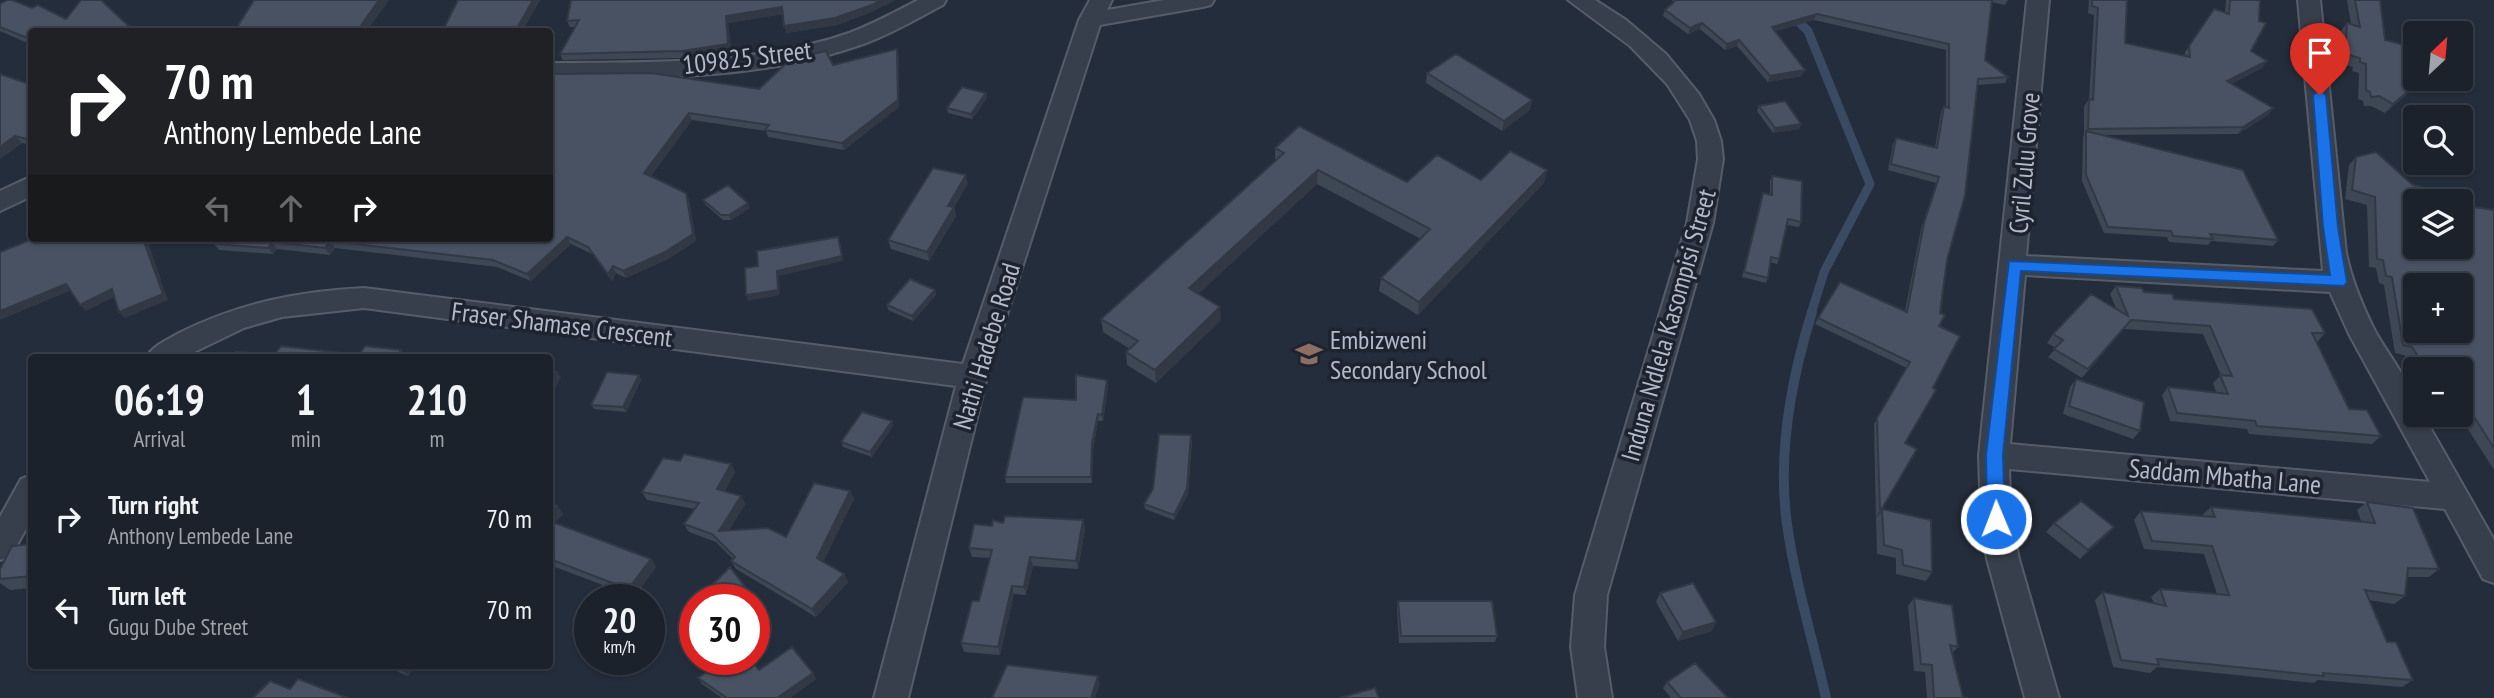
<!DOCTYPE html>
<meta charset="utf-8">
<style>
body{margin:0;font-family:"PT Sans Narrow",sans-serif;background:#282f38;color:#f1f3f6;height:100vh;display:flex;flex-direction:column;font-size:26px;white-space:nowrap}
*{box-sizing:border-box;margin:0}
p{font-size:23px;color:#a0a4a9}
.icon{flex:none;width:38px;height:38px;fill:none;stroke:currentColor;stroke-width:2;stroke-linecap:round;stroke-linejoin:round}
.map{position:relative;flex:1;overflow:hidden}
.side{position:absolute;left:28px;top:354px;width:525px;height:315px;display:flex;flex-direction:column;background:#1b222c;border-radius:7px;box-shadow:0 2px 5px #0004,0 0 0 2px #393f48}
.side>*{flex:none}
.hud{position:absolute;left:28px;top:28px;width:525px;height:214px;border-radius:7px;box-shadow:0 2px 5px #0004,0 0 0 2px #393f48;background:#202124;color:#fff;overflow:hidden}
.needle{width:46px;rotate:26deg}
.controls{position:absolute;left:2403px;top:21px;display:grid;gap:14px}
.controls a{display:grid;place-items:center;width:70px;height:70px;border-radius:7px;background:#1b222c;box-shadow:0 2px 5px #0004,0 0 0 2px #393f48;font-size:35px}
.speed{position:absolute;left:574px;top:584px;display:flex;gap:14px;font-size:35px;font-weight:700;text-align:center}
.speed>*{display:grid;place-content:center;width:91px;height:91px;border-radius:50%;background:#1b222c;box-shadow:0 2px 5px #0004,0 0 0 2px #393f48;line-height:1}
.speed small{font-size:18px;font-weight:400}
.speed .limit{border:10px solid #d22;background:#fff;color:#111}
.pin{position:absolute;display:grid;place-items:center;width:60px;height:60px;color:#fff;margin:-72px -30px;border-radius:50% 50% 50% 0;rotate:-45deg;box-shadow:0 0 7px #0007}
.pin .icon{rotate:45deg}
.me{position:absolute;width:77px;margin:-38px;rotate:359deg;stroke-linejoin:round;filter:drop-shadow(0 0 5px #0008)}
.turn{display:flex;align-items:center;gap:24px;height:147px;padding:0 21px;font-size:32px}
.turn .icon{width:91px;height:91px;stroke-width:2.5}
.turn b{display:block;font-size:49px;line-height:60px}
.lanes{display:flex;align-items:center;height:66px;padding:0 21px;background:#0003;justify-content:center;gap:35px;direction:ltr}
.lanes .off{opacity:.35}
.eta{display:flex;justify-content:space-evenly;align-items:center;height:119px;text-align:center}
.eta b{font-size:42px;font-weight:700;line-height:49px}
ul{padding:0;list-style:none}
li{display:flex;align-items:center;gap:21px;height:91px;padding:0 21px}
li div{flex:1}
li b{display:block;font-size:26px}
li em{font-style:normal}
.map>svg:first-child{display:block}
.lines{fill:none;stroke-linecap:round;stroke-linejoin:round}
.stream-far1{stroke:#3a4a63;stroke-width:9}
.stream{stroke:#3a4a63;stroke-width:10}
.street-casing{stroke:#565d69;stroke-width:4}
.street{fill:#383f4c;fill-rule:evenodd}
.wall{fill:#3e4754}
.shaded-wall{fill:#323945}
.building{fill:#485262;stroke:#323945;stroke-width:2;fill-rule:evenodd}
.route{fill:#1a73e8;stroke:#114b97;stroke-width:2}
.labels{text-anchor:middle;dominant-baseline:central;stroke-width:7;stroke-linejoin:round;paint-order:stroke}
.street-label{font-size:26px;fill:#b4bac7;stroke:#1d2430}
.poi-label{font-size:26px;fill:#b4bac7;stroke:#1d2430;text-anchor:start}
</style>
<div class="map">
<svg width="2494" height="698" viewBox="0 0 2494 698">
<rect width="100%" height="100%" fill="#242d3b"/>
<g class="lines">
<path class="stream-far1" d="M1776,0L1808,31L1870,184L1824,272L1811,314"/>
<path class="stream" d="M1812,312C1791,380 1777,453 1787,524C1795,582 1813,641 1826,698"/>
<defs>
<path id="street" d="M918,0H946L943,5C918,18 893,33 866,43C768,79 653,79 550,78V63C646,62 758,65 849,33C873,24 895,12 918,0Z
M1090,0H1112L1107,10L1164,0H1214L1211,5L1203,7L1100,25L987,377L908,698H874L956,386L364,308L282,317L244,328L184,357H147C153,345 169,339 181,332C240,303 299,291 364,288L963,364L1079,20Z
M1568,0H1595L1626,20L1666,54L1699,94L1714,120L1721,141L1723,159L1713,223L1607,595L1604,647L1612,698H1578L1571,647L1575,595L1687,223L1698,159L1697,141L1690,120L1667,84L1630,46Z
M2027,0H2049L2026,256L2323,271L2298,0H2320L2346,253C2352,281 2362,305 2375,331C2389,357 2415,385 2415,415H2423L2494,540V583L2483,579L2445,509L2009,469L2011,519L2019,559L2059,698H2025L1987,559L1981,519L1979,455ZM2025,275L2330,292L2349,334L2430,482L2010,444Z
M32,176V196L0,211V191Z
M32,475V518L11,556L0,560V517L21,479Z"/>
</defs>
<use href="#street" class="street-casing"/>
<use href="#street" class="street"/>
</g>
<path class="wall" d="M254,0H389L367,30H443L458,0H540L522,32H234Z
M571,0L874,11L837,25L786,33L783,14L728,23L731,50L685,58L563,60L560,54L575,27H570L567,21Z
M1672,0H2008L2005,5L1992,2L1985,60L2008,77L2005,83L1977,85L1947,260L1933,388L1905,443L1917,449L1876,517L1874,424L1907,368L1815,324L1818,318L1905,311L1921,229L1936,183L1888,170L1893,144L1896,138L1935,148L1941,112L1944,106L1946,107V50L1814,20L1775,31L1802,76L1768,82L1737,46L1725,50L1700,29L1688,34L1663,16L1665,10L1674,2Z
M2089,0H2127L2125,43L2185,56V52L2214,9L2225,13L2226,0H2260L2251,51L2267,61L2262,68L2231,84L2273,108L2268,115L2238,134L2104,135L2278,240L2273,246L2211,241L2208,245L2169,242L2167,237L2104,233L2082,181L2083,137L2084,135V106L2089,99L2094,15L2088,13Z
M2347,0H2380L2385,40L2406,62L2415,79H2424L2385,113L2371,106H2364L2363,101L2358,99L2359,73L2352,71L2353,67L2338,63L2340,32L2347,23L2351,24Z
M0,4L32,8L66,19L32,32V45L0,31Z
M899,56V107L844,150L768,137L766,131L692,120L651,176L686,193L689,200L696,241L668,259L626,278L616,273L612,281L592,254L571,244L531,281L497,267L335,248L330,255L277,249L273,254L219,250L214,244L218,238H550V74L759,89L833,65Z
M1427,73L1530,110L1502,131L1426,83Z
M32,85V145L22,143L0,159Z
M986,93L987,98L972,119L948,113L947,108Z
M1759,106L1801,124L1799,129L1773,133L1757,111Z
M1275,148L1407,182L1481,180L1547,170L1544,183L1418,315L1379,291L1381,278L1421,239L1317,184L1198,294L1221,320L1156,383L1127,365L1126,352L1130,349L1103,332L1101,319L1275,161Z
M2356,157L2425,199L2494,210V470L2459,415H2460V369H2415V373L2404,355L2395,353L2384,285L2379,283L2376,268L2369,267L2367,205L2345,199L2349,165Z
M1772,176L1801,222L1799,227L1787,225L1779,259L1777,264L1770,262L1768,278L1766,283L1742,277L1761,198L1763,193L1770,195V181Z
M968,184L954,207L956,216L929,261L891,249L888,240Z
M703,200L750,208L731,220H723L706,205Z
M2116,286L2325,333L2317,342L2349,409L2381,436L2372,444L2249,434L2247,429L2170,421L2162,395L2168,387L2216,392L2213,383L2221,375L2203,334L2124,329L2082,378L2048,357L2056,348L2047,343L2053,334L2116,308L2110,294Z
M935,290L936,295L913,321L888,310L887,305Z
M639,375L641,380L626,412L594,409L591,405Z
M2076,379L2140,431L2133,439L2063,414L2070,387Z
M1107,380L1108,386L1103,421H1098L1093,450L1092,483H1006L1005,477L1076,400Z
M893,426L872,457L843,447L841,442Z
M1192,440L1188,494L1174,520L1145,509L1144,504Z
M680,461L731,464L735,472L725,491L741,496L745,504L729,530L786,537L850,491L854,499L823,562L844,574L848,582L816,617L736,569L731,561L733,559L716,542L689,532L684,524L695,509L647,500L642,492Z
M2367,502L2439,569L2429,577H2407L2405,596L2394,604L2369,600L2387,642L2413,680L2402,687L2318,680L2314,683L2157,667L2150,673L2113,667L2095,600L2103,592L2154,603L2151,597L2160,589L2217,594L2204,554L2144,549L2134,520L2141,511L2202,515L2211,507L2361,521L2357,510Z
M550,503L557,506L563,514L554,523L651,559L656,567L634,597L550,565Z
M1882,509L1932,572L1926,581L1896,574V558L1877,554L1876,518Z
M1083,520L1085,529L1078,569L1033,566L1026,595L1014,594L1000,655L964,652L961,643L979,601L990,558L972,557L969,548L992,526L1003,523Z
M2054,523L2114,527L2106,536L2080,559L2046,532Z
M32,544V588L10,590L0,583V569Z
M730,567L767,615L770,619L754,613V600H724L709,594L707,590Z
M1660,593L1712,631L1678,641L1656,602Z
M1914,598L1958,647L1952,653L1963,697L1968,698H1927L1925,672L1914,671L1908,606Z
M1398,601L1497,636L1495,642L1399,643L1397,608Z
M382,665H417L408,676Z
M813,673L816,679L790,698H722L702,684L698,678Z
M1667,682L1728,698H1671L1663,688Z"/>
<path class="shaded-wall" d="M379,0H389L366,32L358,30Z
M533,0H540L522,32H515Z
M881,0H896L874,11L837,25L786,33L784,26Z
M782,7L784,14L728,23L731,50L685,58L682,51L726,16Z
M1817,14L1814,20L1770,33L1772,27Z
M1702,23L1700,29L1688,34L1690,28Z
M1739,40L1737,46L1725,50L1727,44Z
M897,49L899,56V107L844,150L842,143Z
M2267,61L2262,68L2222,88L2227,81Z
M1805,70L1802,76L1768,82L1770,76Z
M2423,79H2424L2421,83L2385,113L2393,104Z
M986,93L987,98L972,119L971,114Z
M1532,100L1530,110L1502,131L1504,121Z
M2273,108L2268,115L2238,134L2243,127Z
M689,113L692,120L648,180L644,173Z
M1801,124L1799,129L1773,133L1775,128Z
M15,136L22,143L0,159V147Z
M1318,170L1317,184L1190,302L1189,288Z
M1547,170L1544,183L1418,315L1419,302Z
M966,175L968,184L954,207L956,216L929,261L927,252L948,206Z
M686,193L689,200L696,241L668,259L626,278L623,271Z
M748,203L750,208L731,220L729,215Z
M567,237L571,244L531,281L527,274Z
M838,237L843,261L779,276L780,295L748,301L746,295L777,271Z
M150,238H176V240L149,245L168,300L125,318L119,312L143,239Z
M330,241L335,248L330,255L325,248Z
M272,242L277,249L273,254L268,248Z
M613,266L616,273L612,281L608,274Z
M66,284L72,290L0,320V311Z
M112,289L118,295L86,311L80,305Z
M935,290L936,295L913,321L912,316Z
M1220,307L1221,320L1156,383L1155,370Z
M401,350L406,357H396Z
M557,372L561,377L550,398V387Z
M639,375L641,380L626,412L623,407Z
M1107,380L1108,386L1103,421L1102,415Z
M1098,414V421L1093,450L1092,483L1091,477L1092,443Z
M892,421L893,426L872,457L870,452Z
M1191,435L1188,494L1174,520V515Z
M731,464L735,472L722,497L717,489Z
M850,491L854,499L821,566L817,558Z
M741,496L745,504L724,539L719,531Z
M557,506L563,514L550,527V514Z
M1083,520L1085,529L1078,569L1076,561Z
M2114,527L2106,536L2080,559L2088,550Z
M1030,557L1033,566L1026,595L1024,587Z
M651,559L656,567L634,597L628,589Z
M844,574L848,582L816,617L812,609Z
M1012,586L1014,594L1000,655L998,647Z
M1716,622L1712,631L1678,641L1683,632Z
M401,665H417L408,676L399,668Z
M813,673L816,679L790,698H777Z
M1098,676L1100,684L1095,698H1091Z"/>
<path class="building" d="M7,0H12L32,8L38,5L66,19L81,0H101L135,32H32V40L0,27V4Z
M254,0H379L358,30H443L458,0H533L515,32H341L342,30L234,32Z
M571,0H881L872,5L835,18L784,26L782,7L726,16L728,44L682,51L560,54L579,20L567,21Z
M1676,0H1992L1985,60L2008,77L1978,79L1965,195L1947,260L1940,313L1945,315L1939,326L1960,336L1933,388L1936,390L1905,443L1917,449L1880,512L1877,418L1910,362L1818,318L1840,282L1907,312L1924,223L1939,177L1891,164L1896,138L1937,148L1944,106L1949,108V44L1817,14L1772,27L1805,70L1770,76L1739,40L1727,44L1702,23L1690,28L1665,10Z
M2092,0H2127L2125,43L2190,57L2189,46L2214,9L2229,14L2230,0H2260L2259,21L2266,23L2251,51L2267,61L2227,81L2273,108L2243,127L2088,129L2089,99L2093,100L2098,8L2092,6Z
M2355,0H2380L2385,40L2405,45L2406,62L2415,66V79H2423L2393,104L2379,96L2371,97L2370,92L2366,90V64L2360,62V58L2345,54L2347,23L2360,27Z
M897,49L898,100L842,143L765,130L769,125L689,113L644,173L686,193L693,234L665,252L623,271L613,266L608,274L588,247L567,237L527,274L493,260L330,241L325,248L272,242L268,248L214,244L218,238H550V74L651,73L759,89L792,58L826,51L833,65Z
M1456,54L1532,100L1504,121L1427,73Z
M0,74L32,85V140L15,136L0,147Z
M962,87L986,93L971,114L947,108Z
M1785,101L1801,124L1775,128L1759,106Z
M1299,126L1407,182L1437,155L1481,180L1510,151L1547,170L1419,302L1381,278L1430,229L1318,170L1189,288L1220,307L1155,370L1126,352L1138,341L1101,319L1284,153L1275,148Z
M2086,131L2243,170L2278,240L2210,234L2213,239L2173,236L2171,231L2108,227L2086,175Z
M2376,152L2413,185L2424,188L2425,199L2438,201H2415V247H2460V205L2494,210V448L2464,401H2460V369H2426L2412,347L2403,345L2392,277L2386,276L2383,260L2377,259L2375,197L2352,190L2356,157ZM2415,285H2460V331H2415Z
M933,168L966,175L948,206L954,207L927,252L888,240Z
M1772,176L1802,181L1801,222L1788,219L1779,259L1771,257L1768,278L1744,272L1763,193L1772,195Z
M728,185L748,203L729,215H721L703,200Z
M32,202V221L28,214V204Z
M838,237L842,256L777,271L778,290L746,295L745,268L758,266L757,251Z
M35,238H150L143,239L163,294L119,312L112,289L80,305L66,284L0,311V252Z
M910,279L935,290L912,316L887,305Z
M2116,286L2142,288L2144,292L2172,294L2174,299L2312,309L2325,333H2312L2349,409L2367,410L2381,436L2257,426L2255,421L2177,413L2168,387L2228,394L2220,375L2232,376L2210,326L2131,320L2088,369L2054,349L2063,340L2053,334L2091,294L2128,316Z
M281,346L359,355L365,346L401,350L396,357H233L236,352L275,354Z
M550,371L557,372L550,387Z
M607,372L639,375L623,407L591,405Z
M1076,375L1107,380L1102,415L1098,414L1092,443L1091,477H1005L1023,397L1076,400Z
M2076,379L2144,402L2140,431L2069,406Z
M862,412L892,421L870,452L841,442Z
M1159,434L1191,435L1187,489L1174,515L1144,504L1153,489Z
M684,454L731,464L717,489L741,496L719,531L768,528L786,537L814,483L850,491L817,558L844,574L812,609L731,561L735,557L712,534L684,524L699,503L642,492L663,458L680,461Z
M2081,501L2114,527L2088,550L2054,523Z
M2367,502L2413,508L2439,569L2408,568L2405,596L2365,590L2387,642H2396L2413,680L2323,673L2324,676L2157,659L2159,665L2121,660L2103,592L2166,606L2160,589L2229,595L2212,546L2152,541L2141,511L2215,517L2211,507L2375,523Z
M550,503L557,506L550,514Z
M1882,509L1931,520L1932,572L1903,565L1902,550L1884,545Z
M1005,516L1083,520L1076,561L1030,557L1024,587L1012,586L998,647L961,643L972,601H979L992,550L969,548L974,524L992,526L993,520L1003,523Z
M550,521L651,559L628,589L550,559Z
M32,544V576L0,579V569L12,546Z
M730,567L767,615L754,609V600H732L707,590Z
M1693,583L1716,622L1683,632L1660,593Z
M1914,598L1952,605L1958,647L1950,645L1963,697L1968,698H1934L1932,665L1921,664Z
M1398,601H1492L1497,636H1401Z
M792,647L813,673L777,698H727L698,678L724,660H751L759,670Z
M1695,663L1728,698H1681L1667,682Z
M1007,665L1098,676L1091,698H992Z
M298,679L348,698H253L270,681L290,689Z
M1375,688L1379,698H1339Z"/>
<path class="route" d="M2320,90L2326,95L2338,227L2347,282L2344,286L2021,271L2003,455L2005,519L2002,525L1996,527L1990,525L1987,519L1986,455L2009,261L2330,275L2323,227L2313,95Z"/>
<defs>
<symbol id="school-bare" viewBox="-9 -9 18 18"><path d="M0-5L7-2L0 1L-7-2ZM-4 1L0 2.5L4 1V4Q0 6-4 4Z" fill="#8d6e63" stroke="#1d2430" stroke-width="2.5" paint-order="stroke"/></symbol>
</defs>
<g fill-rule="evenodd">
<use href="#school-bare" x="1290" y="335" width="38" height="38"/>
</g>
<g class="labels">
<g class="street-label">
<text transform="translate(747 57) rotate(-7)">109825 Street</text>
<text transform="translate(2024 163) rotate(-85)">Cyril Zulu Grove</text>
<text transform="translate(562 324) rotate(7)">Fraser Shamase Crescent</text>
<text transform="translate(1668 325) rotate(-74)">Induna Ndlela Kasompisi Street</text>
<text transform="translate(986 346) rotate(-73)">Nathi Hadebe Road</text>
<text transform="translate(2225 476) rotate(5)">Saddam Mbatha Lane</text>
</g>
<g class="poi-label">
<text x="1330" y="339">Embizweni<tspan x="1330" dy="30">Secondary School</tspan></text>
</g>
</g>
</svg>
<div class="controls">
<a><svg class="needle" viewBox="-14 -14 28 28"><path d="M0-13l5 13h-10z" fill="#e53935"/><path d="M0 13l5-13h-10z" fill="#a0a4a9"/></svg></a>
<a><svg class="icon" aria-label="search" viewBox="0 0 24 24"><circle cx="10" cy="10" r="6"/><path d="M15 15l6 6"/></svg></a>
<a><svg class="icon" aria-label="layers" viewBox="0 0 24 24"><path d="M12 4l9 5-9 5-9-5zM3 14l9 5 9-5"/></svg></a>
<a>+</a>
<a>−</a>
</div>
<div class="speed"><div>20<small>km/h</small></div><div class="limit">30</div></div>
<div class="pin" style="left:2320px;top:95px;background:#d93025"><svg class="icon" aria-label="arrive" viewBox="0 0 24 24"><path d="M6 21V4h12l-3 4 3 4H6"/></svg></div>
<svg class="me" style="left:1996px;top:519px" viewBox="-20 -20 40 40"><circle r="17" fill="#1a73e8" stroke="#fff" stroke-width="3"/><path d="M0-11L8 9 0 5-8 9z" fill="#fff"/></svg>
<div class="hud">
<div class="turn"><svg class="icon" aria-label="right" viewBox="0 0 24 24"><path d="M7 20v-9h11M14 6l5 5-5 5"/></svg><div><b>70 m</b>Anthony Lembede Lane</div></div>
<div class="lanes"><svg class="icon off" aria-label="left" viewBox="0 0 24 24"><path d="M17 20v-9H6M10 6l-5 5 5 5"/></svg><svg class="icon off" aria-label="ahead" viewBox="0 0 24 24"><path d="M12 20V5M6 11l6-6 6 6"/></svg><svg class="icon" aria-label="right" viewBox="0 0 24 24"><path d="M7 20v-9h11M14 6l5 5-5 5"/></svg></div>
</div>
<section class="side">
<div class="eta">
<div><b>06:19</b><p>Arrival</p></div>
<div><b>1</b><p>min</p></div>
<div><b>210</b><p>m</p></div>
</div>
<ul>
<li><svg class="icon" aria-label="right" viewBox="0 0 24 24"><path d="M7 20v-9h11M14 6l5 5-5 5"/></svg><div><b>Turn right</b><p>Anthony Lembede Lane</p></div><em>70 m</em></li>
<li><svg class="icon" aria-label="left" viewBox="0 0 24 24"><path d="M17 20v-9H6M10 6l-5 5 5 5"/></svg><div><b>Turn left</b><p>Gugu Dube Street</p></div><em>70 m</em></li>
</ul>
</section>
</div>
